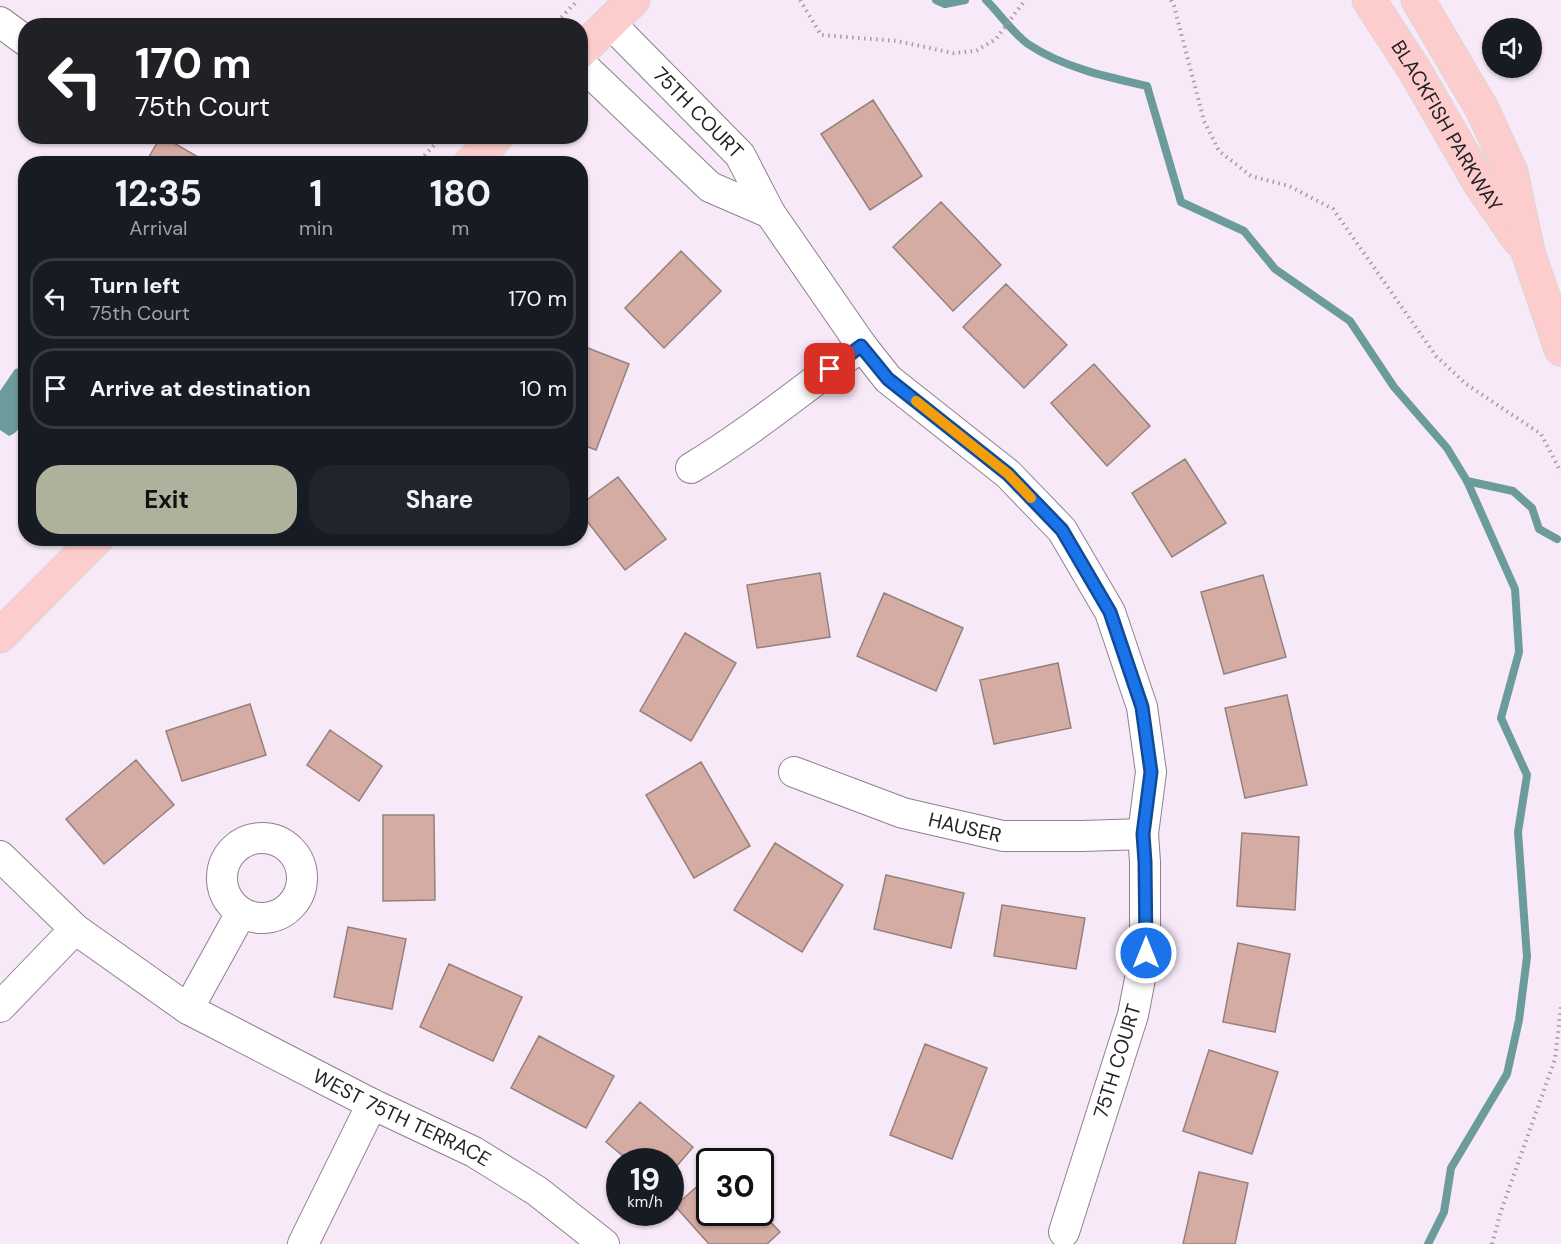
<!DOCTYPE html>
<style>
body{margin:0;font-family:"DM Sans",sans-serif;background:#20242c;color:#f1f3f6;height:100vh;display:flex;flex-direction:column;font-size:22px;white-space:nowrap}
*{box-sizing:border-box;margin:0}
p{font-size:20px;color:#9ea1a6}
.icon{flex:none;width:33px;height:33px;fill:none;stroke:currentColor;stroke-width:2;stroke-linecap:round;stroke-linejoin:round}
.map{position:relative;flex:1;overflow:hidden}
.drawer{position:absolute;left:18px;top:156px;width:570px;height:390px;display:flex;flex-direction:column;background:#171b24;border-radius:24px;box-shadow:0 2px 4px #0004}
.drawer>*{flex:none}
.top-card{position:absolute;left:18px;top:18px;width:570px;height:126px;border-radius:24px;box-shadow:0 2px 4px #0004;background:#202124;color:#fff;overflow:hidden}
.tools{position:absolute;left:1482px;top:18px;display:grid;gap:12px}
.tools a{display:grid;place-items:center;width:60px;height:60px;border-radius:50%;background:#171b24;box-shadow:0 2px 4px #0004;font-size:30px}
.speed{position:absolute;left:606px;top:1148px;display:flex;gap:12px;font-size:30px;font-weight:700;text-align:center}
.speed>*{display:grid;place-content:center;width:78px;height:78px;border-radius:50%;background:#171b24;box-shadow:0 2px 4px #0004;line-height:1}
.speed small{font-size:15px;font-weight:400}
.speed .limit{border:3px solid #111;border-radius:9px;background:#fff;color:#111}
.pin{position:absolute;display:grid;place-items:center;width:51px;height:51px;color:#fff;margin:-26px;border-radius:12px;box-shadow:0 3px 9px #0006}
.me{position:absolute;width:66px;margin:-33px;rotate:0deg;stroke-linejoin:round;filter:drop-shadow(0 0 4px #0008)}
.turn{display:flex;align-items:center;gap:21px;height:126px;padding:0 18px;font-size:27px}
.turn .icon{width:78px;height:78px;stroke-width:2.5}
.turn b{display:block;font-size:42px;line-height:51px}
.eta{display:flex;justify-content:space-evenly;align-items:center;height:102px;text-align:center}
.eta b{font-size:36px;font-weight:700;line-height:42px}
.action{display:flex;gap:12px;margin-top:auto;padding:12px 18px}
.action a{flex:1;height:69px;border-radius:24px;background:#aeb19c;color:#111;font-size:24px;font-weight:700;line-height:69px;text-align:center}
.action a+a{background:#20242c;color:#f1f3f6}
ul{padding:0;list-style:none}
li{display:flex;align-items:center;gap:18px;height:81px;margin:0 12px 9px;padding:0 6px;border:3px solid #363941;border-radius:24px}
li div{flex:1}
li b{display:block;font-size:22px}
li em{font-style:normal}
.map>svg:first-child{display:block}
.water{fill:#6c9b9c}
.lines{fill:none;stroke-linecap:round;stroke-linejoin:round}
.stream{stroke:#6c9b9c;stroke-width:8}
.building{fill:#d5aca4;stroke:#95807c;stroke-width:1.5}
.minor-casing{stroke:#8e808e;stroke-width:32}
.major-casing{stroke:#d8d7d8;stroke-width:35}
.path{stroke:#a59aa6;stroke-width:4;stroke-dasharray:1.5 4.5;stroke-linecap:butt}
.minor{stroke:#fff;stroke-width:30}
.major{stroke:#fdcdcd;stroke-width:33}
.route-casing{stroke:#114b97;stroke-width:15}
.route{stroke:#1a73e8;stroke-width:10}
.slow{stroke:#f59e0b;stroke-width:10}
.labels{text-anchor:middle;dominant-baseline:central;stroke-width:4.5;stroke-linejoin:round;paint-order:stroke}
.street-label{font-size:20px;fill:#272127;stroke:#fff}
</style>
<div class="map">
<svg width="1561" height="1244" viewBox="0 0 1561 1244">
<rect width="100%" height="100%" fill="#f8e9f9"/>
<path class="water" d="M21,368L25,371C26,390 31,429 9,436L0,430V391L15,369Z"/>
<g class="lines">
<path class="stream" d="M936,0L945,4L965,0
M986,0C999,13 1014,34 1028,44C1062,67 1107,77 1147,86L1181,202L1244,231L1275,269L1350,321L1394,387L1447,448L1467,481L1515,589L1519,652L1501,718L1527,775L1518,832L1527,957L1519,1020L1507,1074L1451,1168L1444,1212L1428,1244
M1467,481L1513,491L1532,508L1539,529L1557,539"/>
</g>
<path class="building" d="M873,100L922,176L870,210L821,134Z
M161,136H162L205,161L204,164H145Z
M941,202L1001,265L953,311L893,247Z
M681,251L721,291L664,348L625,308Z
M1006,284L1067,345L1024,388L963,327Z
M580,345L629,364L596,450L580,444Z
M1094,364L1150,426L1107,466L1051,403Z
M1185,459L1226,523L1172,557L1132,493Z
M618,477L666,539L625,570L580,512V505Z
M820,573L830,637L757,648L747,585Z
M1263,575L1286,657L1224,674L1201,592Z
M884,593L963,628L936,691L857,656Z
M685,633L736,663L691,741L640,711Z
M1058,663L1071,728L994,744L980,680Z
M1287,695L1307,785L1245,798L1225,708Z
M250,704L266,755L182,781L166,731Z
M330,730L382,766L359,801L307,765Z
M136,760L174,805L104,864L66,819Z
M701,762L750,846L694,878L646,795Z
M383,815H434L435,900L383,901Z
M1242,833L1299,837L1295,910L1237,906Z
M775,843L843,885L802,952L734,910Z
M886,875L964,893L951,948L874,929Z
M1002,905L1085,918L1076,969L994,956Z
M348,927L406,939L392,1009L334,997Z
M1238,943L1290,954L1275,1032L1223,1022Z
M449,964L522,997L493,1061L420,1027Z
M539,1036L614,1076L586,1128L511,1088Z
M925,1044L987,1068L952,1159L890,1135Z
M1209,1050L1278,1072L1252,1154L1183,1131Z
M640,1102L693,1147L670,1174V1161H629L606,1142Z
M1199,1172L1248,1183L1235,1244H1183Z
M710,1175V1212L760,1211L780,1232L767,1244H709L675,1206Z"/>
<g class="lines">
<defs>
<g id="minor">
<path d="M0,22L26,41"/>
<path id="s1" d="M610,23L740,155L770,213L862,346L888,379L1008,474L1062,530L1110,612L1142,707L1151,772L1143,834L1145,862V953L1133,1015L1064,1232"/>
<path d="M580,63L710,187L770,213"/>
<path d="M691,468C751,432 805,387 862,346"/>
<path id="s2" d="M794,772L903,813L1003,836H1082L1143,834"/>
<circle cx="262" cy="878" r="40"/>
<path id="s3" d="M0,856L75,929L188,1009L372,1104L474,1152L537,1191L604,1244"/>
<path d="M0,1007L75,929"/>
<path d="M188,1009L241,913"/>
<path d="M303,1244L372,1104"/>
</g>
<g id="major">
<path id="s4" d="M1369,0L1415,71L1479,182L1519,240"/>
<path d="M1418,0L1482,109L1511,172L1528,252L1561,349"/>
<path d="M580,52L633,0"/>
<path d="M470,164L497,136"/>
<path d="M0,636L97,538"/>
</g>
</defs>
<use href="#minor" class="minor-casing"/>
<use href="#major" class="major-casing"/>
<path class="path" d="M800,0L821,35L897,41L953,53L976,51L996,39L1025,0
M1171,0L1174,6L1204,121L1219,151L1251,176L1289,186L1333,209L1436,356L1466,384L1541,434L1561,472
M553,26L578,0
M416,164L443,136
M1492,1244L1501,1211L1555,1059L1561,1007"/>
<use href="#minor" class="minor"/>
<use href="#major" class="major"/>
</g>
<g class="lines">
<defs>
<path id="route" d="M830,369L861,346L888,379L1008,474L1062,530L1110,612L1142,707L1151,772L1143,834L1145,862L1146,953"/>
</defs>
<use href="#route" class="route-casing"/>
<use href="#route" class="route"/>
<path class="slow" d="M916,401L1008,474L1031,498"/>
</g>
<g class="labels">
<g class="street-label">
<text stroke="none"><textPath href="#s1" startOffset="126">75TH COURT</textPath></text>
<text stroke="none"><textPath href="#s4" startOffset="148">BLACKFISH PARKWAY</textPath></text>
<text stroke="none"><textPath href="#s2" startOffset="180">HAUSER</textPath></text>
<text transform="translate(1117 1061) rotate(-73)">75TH COURT</text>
<text stroke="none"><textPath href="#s3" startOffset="483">WEST 75TH TERRACE</textPath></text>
</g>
</g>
</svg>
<div class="tools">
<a><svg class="icon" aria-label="sound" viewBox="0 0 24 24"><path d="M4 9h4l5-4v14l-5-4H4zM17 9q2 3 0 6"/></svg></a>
</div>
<div class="speed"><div>19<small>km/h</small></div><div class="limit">30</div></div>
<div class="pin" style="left:830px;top:369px;background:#d93025"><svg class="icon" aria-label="arrive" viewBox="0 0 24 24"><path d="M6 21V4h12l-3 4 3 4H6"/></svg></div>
<svg class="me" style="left:1146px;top:953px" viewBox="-20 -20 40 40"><circle r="17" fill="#1a73e8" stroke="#fff" stroke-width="3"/><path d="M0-11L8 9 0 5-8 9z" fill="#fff"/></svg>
<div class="top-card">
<div class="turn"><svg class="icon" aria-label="left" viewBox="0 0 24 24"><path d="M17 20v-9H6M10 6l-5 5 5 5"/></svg><div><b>170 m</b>75th Court</div></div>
</div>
<section class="drawer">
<div class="eta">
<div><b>12:35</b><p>Arrival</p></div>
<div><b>1</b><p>min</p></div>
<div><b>180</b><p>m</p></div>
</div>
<ul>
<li><svg class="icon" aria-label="left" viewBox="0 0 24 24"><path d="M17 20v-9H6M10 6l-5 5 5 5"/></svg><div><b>Turn left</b><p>75th Court</p></div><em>170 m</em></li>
<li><svg class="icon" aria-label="arrive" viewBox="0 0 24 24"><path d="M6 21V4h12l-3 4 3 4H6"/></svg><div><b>Arrive at destination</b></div><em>10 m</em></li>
</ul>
<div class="action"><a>Exit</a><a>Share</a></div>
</section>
</div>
